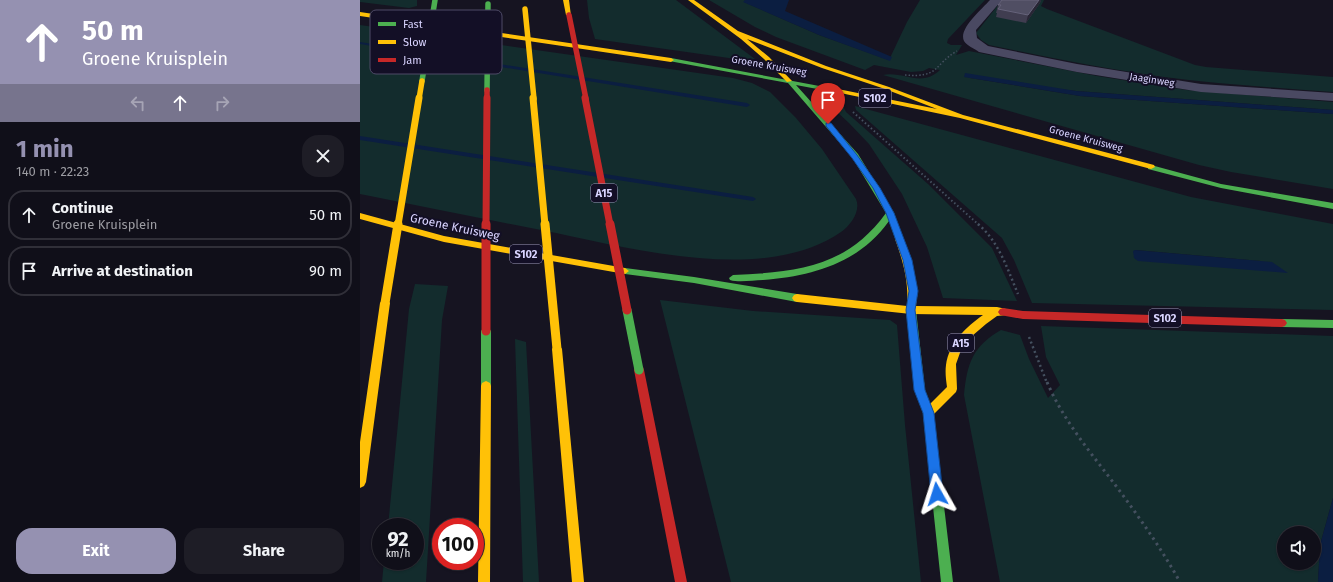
<!DOCTYPE html>
<meta charset="utf-8">
<style>
body{margin:0;font-family:"Fira Sans",sans-serif;background:#1e1d26;color:#f1f3f6;height:100vh;display:flex;flex-direction:column;font-size:15px;white-space:nowrap}
*{box-sizing:border-box;margin:0}
p{font-size:13px;color:#9c9ca2}
.icon{flex:none;width:22px;height:22px;fill:none;stroke:currentColor;stroke-width:2;stroke-linecap:round;stroke-linejoin:round}
.map{position:relative;flex:1;overflow:hidden}
.panel{display:flex;flex-direction:column;background:#100f19;width:360px}
.panel>*{flex:none}
.hud{background:#9591b1;color:#fff;overflow:hidden}
.tools{position:absolute;left:917px;top:526px;display:grid;gap:8px}
.tools a{display:grid;place-items:center;width:44px;height:44px;border-radius:50%;background:#100f19;box-shadow:0 1px 3px #0004,0 0 0 1px #302f38;font-size:20px}
.speed{position:absolute;left:12px;top:518px;display:flex;gap:8px;font-size:20px;font-weight:700;text-align:center}
.speed>*{display:grid;place-content:center;width:52px;height:52px;border-radius:50%;background:#100f19;box-shadow:0 1px 3px #0004,0 0 0 1px #302f38;line-height:1}
.speed small{font-size:10px;font-weight:400}
.speed .limit{border:6px solid #d22;background:#fff;color:#111}
.pin{position:absolute;display:grid;place-items:center;width:34px;height:34px;color:#fff;margin:-41px -17px;border-radius:50% 50% 50% 0;rotate:-45deg;box-shadow:0 0 4px #0007}
.pin .icon{rotate:45deg}
.me{position:absolute;width:44px;margin:-22px;rotate:354deg;stroke-linejoin:round;filter:drop-shadow(0 0 3px #0008)}
.turn{display:flex;align-items:center;gap:14px;height:84px;padding:0 16px;font-size:18px}
.turn .icon{width:52px;height:52px;stroke-width:2.5}
.turn b{display:block;font-size:28px;line-height:34px}
.lanes{display:flex;align-items:center;height:38px;padding:0 16px;background:#0003;justify-content:center;gap:20px;direction:ltr}
.lanes .off{opacity:.35}
.round{display:grid;place-items:center;flex:none;width:42px;height:42px;border-radius:16px;background:#1e1d26}
.overview{display:flex;align-items:center;justify-content:space-between;height:68px;padding:0 16px}
h1{font-size:24px;font-weight:700;line-height:30px;color:#9591b1}
.button{display:flex;gap:8px;margin-top:auto;padding:8px 16px}
.button a{flex:1;height:46px;border-radius:16px;background:#9591b1;color:#fff;font-size:16px;font-weight:700;line-height:46px;text-align:center}
.button a+a{background:#1e1d26;color:#f1f3f6}
ul{padding:0;list-style:none}
li{display:flex;align-items:center;gap:12px;height:50px;margin:0 8px 6px;padding:0 8px;border:2px solid #302f38;border-radius:16px}
li div{flex:1}
li b{display:block;font-size:15px}
li em{font-style:normal}
main{display:flex;flex:1;min-height:0}
.map>svg:first-child{display:block}
.green{fill:#132c2d;fill-rule:evenodd}
.water{fill:#0b1e41}
.lines{fill:none;stroke-linecap:round;stroke-linejoin:round}
.stream{fill:#0b1e41;fill-rule:evenodd}
.path-far3{stroke:#44505f;stroke-width:1.5;stroke-dasharray:1.5 2;stroke-linecap:butt}
.path-far2{stroke:#44505f;stroke-width:2;stroke-dasharray:1.5 2.5;stroke-linecap:butt}
.path-far1{stroke:#44505f;stroke-width:2.5;stroke-dasharray:2 3;stroke-linecap:butt}
.path{stroke:#44505f;stroke-width:3;stroke-dasharray:2.5 4;stroke-linecap:butt}
.street{fill:#4a4962;fill-rule:evenodd}
.fast{fill:#4caf50;fill-rule:evenodd}
.slow{fill:#ffc107;fill-rule:evenodd}
.jam{fill:#c62828;fill-rule:evenodd}
.fast-bridge-far1{stroke:#4caf50;stroke-width:5.5}
.fast-bridge{stroke:#4caf50;stroke-width:9}
.slow-bridge-far2{stroke:#ffc107;stroke-width:5.5}
.slow-bridge-far1{stroke:#ffc107;stroke-width:7}
.slow-bridge{stroke:#ffc107;stroke-width:9}
.jam-bridge-far2{stroke:#c62828;stroke-width:5.5}
.jam-bridge-far1{stroke:#c62828;stroke-width:7}
.jam-bridge{stroke:#c62828;stroke-width:9}
.wall{fill:#403d50}
.shaded-wall{fill:#282635}
.building{fill:#504e63;stroke:#66637b}
.route{fill:#1a73e8;stroke:#114b97}
.labels{text-anchor:middle;dominant-baseline:central;stroke-width:4;stroke-linejoin:round;paint-order:stroke}
.far-street-label{font-size:10px;fill:#d9d4ff;stroke:#130f26}
.shield{fill:#130f26;stroke:#9e99be;stroke-width:1}
.shield-label{font-size:11px;font-weight:bold;fill:#d9d4ff}
.street-label{font-size:12px;fill:#d9d4ff;stroke:#130f26}
.key{fill:#130f26;stroke:#4e4a67;stroke-width:1}
.key-label{font-size:11px;fill:#d9d4ff}
</style>
<main>
<section class="panel">
<div class="hud">
<div class="turn"><svg class="icon" aria-label="ahead" viewBox="0 0 24 24"><path d="M12 20V5M6 11l6-6 6 6"/></svg><div><b>50 m</b>Groene Kruisplein</div></div>
<div class="lanes"><svg class="icon off" aria-label="left" viewBox="0 0 24 24"><path d="M17 20v-9H6M10 6l-5 5 5 5"/></svg><svg class="icon" aria-label="ahead" viewBox="0 0 24 24"><path d="M12 20V5M6 11l6-6 6 6"/></svg><svg class="icon off" aria-label="right" viewBox="0 0 24 24"><path d="M7 20v-9h11M14 6l5 5-5 5"/></svg></div>
</div>
<div class="overview"><div><h1>1 min</h1><p>140 m · 22:23</p></div><a class="round"><svg class="icon" aria-label="close" viewBox="0 0 24 24"><path d="M6 6l12 12M18 6L6 18"/></svg></a></div>
<ul>
<li><svg class="icon" aria-label="ahead" viewBox="0 0 24 24"><path d="M12 20V5M6 11l6-6 6 6"/></svg><div><b>Continue</b><p>Groene Kruisplein</p></div><em>50 m</em></li>
<li><svg class="icon" aria-label="arrive" viewBox="0 0 24 24"><path d="M6 21V4h12l-3 4 3 4H6"/></svg><div><b>Arrive at destination</b></div><em>90 m</em></li>
</ul>
<div class="button"><a>Exit</a><a>Share</a></div>
</section>
<div class="map">
<svg width="973" height="582" viewBox="0 0 973 582">
<rect width="100%" height="100%" fill="#161421"/>
<path class="green" d="M0,0H57V6L49,8L0,2Z
M227,0H316L395,59L390,61L235,39L229,18Z
M349,0H385L384,2L459,35L529,60L547,22L560,0H625L588,39L587,43L591,45H602L596,55L609,51L737,76L826,90L973,102V110L716,91L604,77L720,96L973,114V189L871,172L839,165L523,75C544,71 561,88 580,70L569,68L563,71L551,72L514,65L505,70L416,37L395,27Z
M642,0H684L681,6L687,9L835,65L846,67L973,77V92C917,88 860,84 804,77C745,69 687,57 629,45L621,40L616,33Z
M0,25L373,78L392,83L410,92L436,118L462,149L496,199C501,211 491,225 481,232C403,286 267,247 181,230C120,218 60,206 0,194Z
M462,98L483,103L484,108L486,112L568,184L632,248L657,301L583,298L567,247L542,194L509,144L489,123Z
M495,106L831,197L973,224V310L672,303L654,260L642,238L496,110ZM775,250L912,262L773,252Z
M55,284L88,286L82,320L66,582H22L24,561H55V527H28L49,309Z
M300,300L393,311L530,320L537,325L545,425L561,582H371Z
M681,326L973,336V498L960,545L958,582H640L604,395C607,363 613,346 641,330L660,335L669,359L688,398L700,385L686,357ZM924,533H954V563H924Z
M155,339L166,342L179,582H163Z"/>
<path class="water" d="M385,0H431H429L425,11L532,57L530,61L459,35L383,2Z
M605,73L716,91L973,110V114L720,96L604,77Z
M775,250L912,262L928,273L778,261L774,258L773,251Z
M973,498V582H958L960,545Z"/>
<g class="lines">
<path class="stream" d="M0,42L387,103L390,105L387,107L0,44Z
M0,136L393,197L396,199L393,201L0,140Z"/>
<path class="path-far3" d="M545,75C580,78 573,65 597,51"/>
<path class="path-far2" d="M493,112L619,225"/>
<path class="path-far1" d="M618,224C639,242 647,268 658,294
M669,337L687,383"/>
<path class="path" d="M687,382C703,420 731,453 756,486C779,517 801,548 820,582"/>
<path class="street" d="M630,0H642L616,30L617,38L628,46L717,64L841,84L973,93V101L841,92L717,72L619,52C615,49 606,45 604,41C598,29 622,9 630,0Z"/>
<path class="fast" d="M311,58L470,88L471,89L468,91L436,85L498,154L534,213L543,239L542,241H536L529,221C499,263 453,276 403,280C393,280 380,283 370,280L369,278L373,275C436,272 486,268 526,213L492,157L428,83L309,61L308,60Z
M788,165H791L861,184L973,203V209L861,188L788,169Z
M265,268L334,277L437,294L440,295L442,298L440,301L437,302L334,283L265,274L261,271Z
M551,306L554,307L556,310L565,390L573,413L593,582H581L563,413L555,390L546,310L548,307Z
M922,319L973,320V328L922,327L919,326L917,323L919,320Z
M126,327L129,328L131,331V386L130,389L126,391L122,389L121,386V331L123,328Z"/>
<path class="slow" d="M203,0H209L211,16L206,15Z
M328,0H334L378,31L466,66L529,87L603,115L794,165L795,167L791,169L600,118L466,90L465,89L468,87L577,109L525,89L462,68L387,39L409,57L432,81L427,82L404,59L381,39Z
M0,12L311,58L314,60L311,62L0,16Z
M0,213L84,236L265,268L269,271L265,274L84,242L0,219Z
M539,236C547,239 557,281 557,291C558,296 556,301 556,306L637,307L646,309L648,312L646,315L637,316L626,324L612,336L601,350L596,364L597,389L596,392L572,416L568,418L564,416L563,413L564,410L587,387C586,380 585,372 586,365C589,343 606,327 623,315L551,314L437,302L434,301L432,298L434,295L437,294L547,306C549,282 543,261 535,239Z
M25,299L28,300L30,303L6,482L4,486L0,488V442L20,303L22,300Z
M197,345L200,346L202,349L224,582H212L192,349L194,346Z
M126,381L130,383L131,386L130,582H118L121,386L122,383Z"/>
<path class="jam" d="M643,308L663,311L922,319L925,320L927,323L925,326L922,327L663,319L640,315L638,312L640,309Z
M279,366L283,367L284,370L327,582H315L274,370L275,367Z"/>
<path class="fast-bridge-far1" d="M62,81L75,0
M127,90L128,4"/>
<path class="fast-bridge" d="M267,310L279,370"/>
<path class="slow-bridge-far2" d="M165,9L174,99
M59,99L62,81"/>
<path class="slow-bridge-far1" d="M173,98L185,225
M38,225L59,98"/>
<path class="slow-bridge" d="M185,224L197,349
M25,303L38,224"/>
<path class="jam-bridge-far2" d="M209,15L226,99
M127,99V90"/>
<path class="jam-bridge-far1" d="M225,98L250,225
M126,225L127,98"/>
<path class="jam-bridge" d="M250,224L267,310
M126,331V224"/>
</g>
<path class="wall" d="M642,0H681L680,3L666,23L636,17L637,13H636L638,5Z"/>
<path class="shaded-wall" d="M679,0H681L680,3L666,23L668,15Z"/>
<path class="building" d="M642,0H679L668,15L638,9L641,5H638Z"/>
<path class="route" d="M466,123H471L497,155L520,188L534,213L552,260L558,291L555,310L565,390L574,413L583,494L582,499L577,500L573,499L571,494L563,413L554,390L546,310L549,291L543,260L526,213L513,188L492,158L466,126Z"/>
<g class="labels">
<g class="far-street-label">
<text transform="translate(409 66) rotate(10)">Groene Kruisweg</text>
<text transform="translate(792 80) rotate(9)">Jaaginweg</text>
<text transform="translate(726 139) rotate(15)">Groene Kruisweg</text>
</g>
<g class="shield">
<rect x="499" y="89" width="32" height="18" rx="3"/>
<rect x="231" y="184" width="26" height="18" rx="3"/>
<rect x="150" y="245" width="32" height="18" rx="3"/>
<rect x="789" y="309" width="32" height="18" rx="3"/>
<rect x="588" y="334" width="26" height="18" rx="3"/>
</g>
<g class="shield-label">
<text x="515" y="98">S102</text>
<text x="244" y="193">A15</text>
<text x="166" y="254">S102</text>
<text x="805" y="318">S102</text>
<text x="601" y="343">A15</text>
</g>
<g class="street-label">
<text transform="translate(95 227) rotate(12)">Groene Kruisweg</text>
</g>
</g>
<rect x="10" y="10" width="132" height="64" rx="6" class="key"/>
<rect x="18" y="22" width="18" height="4" fill="#4caf50"/>
<rect x="18" y="40" width="18" height="4" fill="#ffc107"/>
<rect x="18" y="58" width="18" height="4" fill="#c62828"/>
<g class="key-label">
<text x="43" y="28">Fast</text>
<text x="43" y="46">Slow</text>
<text x="43" y="64">Jam</text>
</g>
</svg>
<div class="tools">
<a><svg class="icon" aria-label="sound" viewBox="0 0 24 24"><path d="M4 9h4l5-4v14l-5-4H4zM17 9q2 3 0 6"/></svg></a>
</div>
<div class="speed"><div>92<small>km/h</small></div><div class="limit">100</div></div>
<div class="pin" style="left:468px;top:124px;background:#d93025"><svg class="icon" aria-label="arrive" viewBox="0 0 24 24"><path d="M6 21V4h12l-3 4 3 4H6"/></svg></div>
<svg class="me" style="left:577px;top:494px" viewBox="-20 -20 40 40"><path d="M0-17L14 15 0 8-14 15z" fill="#1a73e8" stroke="#fff" stroke-width="4"/></svg>
</div>
</main>
